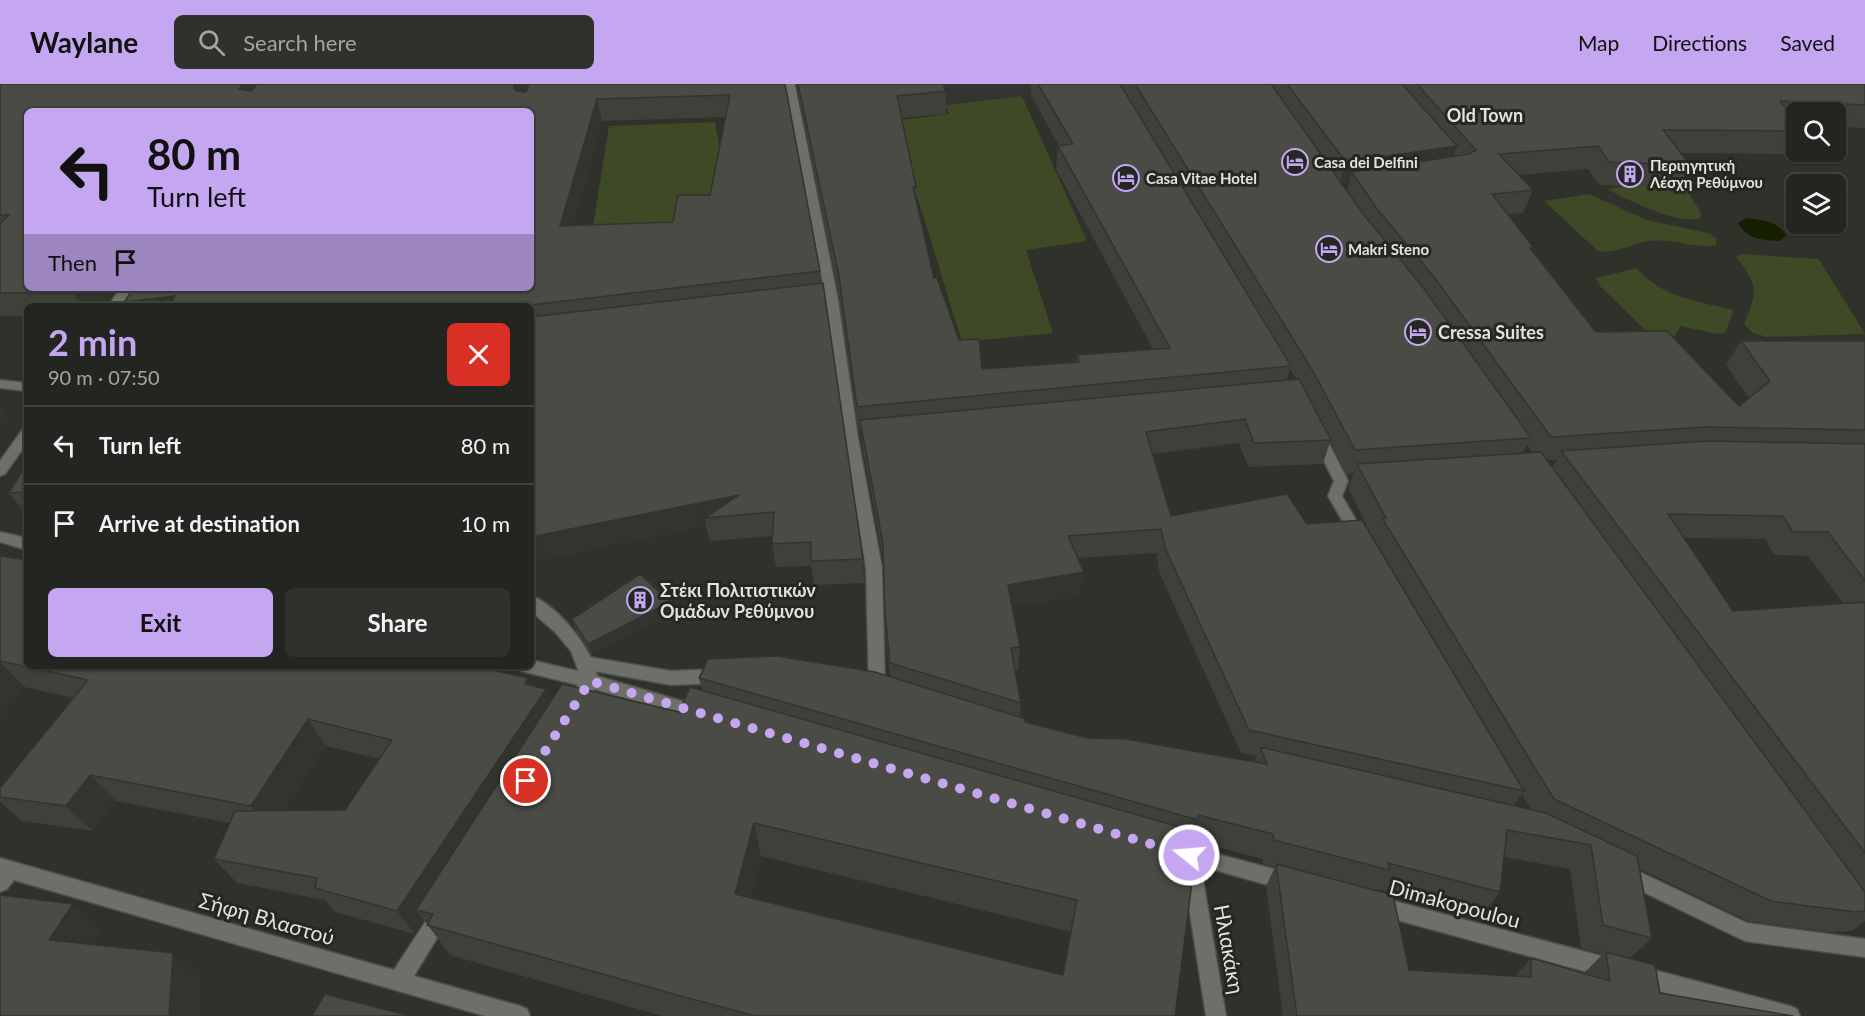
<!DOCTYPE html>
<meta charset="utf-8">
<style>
body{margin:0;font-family:Lato,sans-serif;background:#2f312d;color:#f1f3f6;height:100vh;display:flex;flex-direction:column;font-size:22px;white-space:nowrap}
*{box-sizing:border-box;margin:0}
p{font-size:20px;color:#a3a5a5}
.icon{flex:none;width:33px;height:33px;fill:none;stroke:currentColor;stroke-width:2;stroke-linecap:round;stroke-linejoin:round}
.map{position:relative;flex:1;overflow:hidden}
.drawer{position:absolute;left:24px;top:219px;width:510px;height:366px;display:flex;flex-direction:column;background:#232520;border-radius:9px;box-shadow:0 2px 4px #0004,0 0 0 2px #40423e}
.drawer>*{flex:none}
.banner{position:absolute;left:24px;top:24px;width:510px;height:183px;border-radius:9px;box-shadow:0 2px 4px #0004,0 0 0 2px #40423e;background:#c5a7f1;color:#111;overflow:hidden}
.tools{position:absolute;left:1786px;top:18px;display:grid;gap:12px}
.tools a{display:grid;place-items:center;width:60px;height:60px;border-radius:9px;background:#232520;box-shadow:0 2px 4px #0004,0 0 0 2px #40423e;font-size:30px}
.pin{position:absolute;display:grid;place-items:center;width:51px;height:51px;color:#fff;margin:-26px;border:3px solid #fff;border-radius:50%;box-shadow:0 2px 6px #0007}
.me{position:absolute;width:66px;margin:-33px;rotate:287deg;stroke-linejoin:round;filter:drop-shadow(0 0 4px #0008)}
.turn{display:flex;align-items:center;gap:21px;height:126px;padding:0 24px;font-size:27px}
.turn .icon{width:78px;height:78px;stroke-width:2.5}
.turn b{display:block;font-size:42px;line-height:51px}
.then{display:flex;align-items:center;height:57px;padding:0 24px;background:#0003;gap:12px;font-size:22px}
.round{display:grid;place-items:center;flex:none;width:63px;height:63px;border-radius:9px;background:#2f312d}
.headline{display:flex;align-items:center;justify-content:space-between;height:102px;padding:0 24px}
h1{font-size:36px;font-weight:700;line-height:45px;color:#c5a7f1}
.action{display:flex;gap:12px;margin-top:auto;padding:12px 24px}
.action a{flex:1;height:69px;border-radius:9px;background:#c5a7f1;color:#111;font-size:24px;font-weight:700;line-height:69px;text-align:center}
.action a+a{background:#2f312d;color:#f1f3f6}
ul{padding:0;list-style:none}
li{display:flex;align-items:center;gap:18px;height:78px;padding:0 24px;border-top:2px solid #40423e}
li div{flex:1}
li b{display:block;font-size:22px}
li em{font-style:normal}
header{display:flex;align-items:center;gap:36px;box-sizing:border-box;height:84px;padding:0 30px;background:#c5a7f1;color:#111}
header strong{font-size:28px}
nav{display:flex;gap:33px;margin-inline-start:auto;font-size:21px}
.search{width:420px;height:54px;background:#2f312d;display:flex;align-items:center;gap:15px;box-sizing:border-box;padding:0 21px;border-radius:9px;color:#a3a5a5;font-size:22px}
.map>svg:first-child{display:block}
.green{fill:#3e4925}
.water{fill:#161e00}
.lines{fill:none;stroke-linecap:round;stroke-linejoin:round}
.service-casing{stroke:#4c4e48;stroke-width:3}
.minor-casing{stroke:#4c4e48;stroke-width:3}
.tertiary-casing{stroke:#4c4e48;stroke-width:3}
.service{fill:#6d7068;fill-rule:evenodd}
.minor{fill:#6d7068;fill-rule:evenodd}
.tertiary{fill:#6d7068;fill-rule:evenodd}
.wall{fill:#3f403a;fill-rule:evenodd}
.shaded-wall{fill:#333430}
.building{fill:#494b44;stroke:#333430;stroke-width:1.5;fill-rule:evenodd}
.route{stroke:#c5a7f1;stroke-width:10;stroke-dasharray:0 18}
.labels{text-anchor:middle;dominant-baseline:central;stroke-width:6;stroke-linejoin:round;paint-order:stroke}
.far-poi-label{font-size:15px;font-weight:bold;fill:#e2e3df;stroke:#252721;text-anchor:start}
.far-quarter-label{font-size:18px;font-weight:bold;fill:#e0e4db;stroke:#252721}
.poi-label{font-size:18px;font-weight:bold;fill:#e2e3df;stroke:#252721;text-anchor:start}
.near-street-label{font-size:21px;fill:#e2e3df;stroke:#252721}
</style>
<header>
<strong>Waylane</strong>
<div class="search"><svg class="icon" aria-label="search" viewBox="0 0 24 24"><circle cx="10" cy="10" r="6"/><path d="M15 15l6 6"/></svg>Search here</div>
<nav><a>Map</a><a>Directions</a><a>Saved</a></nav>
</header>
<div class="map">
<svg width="1865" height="932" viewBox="0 0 1865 932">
<rect width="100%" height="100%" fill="#2f312a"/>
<path class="green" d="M1022,12L1087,157L1026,166L1053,249L962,258L894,37L949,30L945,19Z
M715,38L728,115L662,149L591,155L609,42Z
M1616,94H1679L1701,129V134C1680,142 1626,115 1607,105L1623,103Z
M1589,110L1647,136L1708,149L1717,155L1716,161C1697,165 1671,154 1649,157C1632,159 1615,171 1598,167L1544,117Z
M1740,170L1819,175L1865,250L1767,253L1753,249L1744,240C1757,209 1759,201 1736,173Z
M1637,184C1660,213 1701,218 1734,226L1725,249L1717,250L1681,242L1674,253L1653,251L1643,244L1600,202L1596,194Z"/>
<path class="water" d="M1747,134C1763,136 1777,137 1786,151L1780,157C1762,156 1748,156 1738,139Z"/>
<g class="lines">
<defs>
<path id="service" d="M785,0H795L838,216L858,354L882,484L885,606L883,611L877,613L871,611L869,606L866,484L844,354L826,216Z
M121,204H133L120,222H108Z
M1318,347L1325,352L1348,397L1342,412L1366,453L1364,457H1354L1328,412L1334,397L1311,352Z
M589,573L671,587L720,585L726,587L728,592L726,597L720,599L671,601L583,585L581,580L583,575Z
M1623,780L1747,839L1865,855V873L1745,857L1616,795L1614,789L1616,783Z"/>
<path id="minor" d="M27,344V359L5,390L0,392V377L22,346Z
M0,448L27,454V466L0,458Z
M531,576L590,590L596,592L598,597C592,609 583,631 568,626L566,621L578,601L521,587L519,582H531Z
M1190,764L1197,766L1199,772L1226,932H1206L1181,772L1183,766Z
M0,774L394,886L435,823L442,820L449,823L452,829L414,892L520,922L527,925L530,932H485L14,796L7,805L0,808Z"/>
<path id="tertiary" d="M0,296L27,299V307L0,304Z
M531,512C557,520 593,566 597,592L706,624L708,629L706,634L700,636L584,602L571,567L555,548L531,527Z
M1176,759L1289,789L1296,792L1298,798L1296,804L1289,807L1176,775L1169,773L1167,767L1169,761Z
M1379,813L1613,875L1620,878L1623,885L1620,892L1613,895L1379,831L1372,828L1369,822L1372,816Z
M1639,882L1790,922L1797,925L1800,932H1752L1639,902L1632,899L1629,892L1632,885Z"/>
</defs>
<use href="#service" class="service-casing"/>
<use href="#minor" class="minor-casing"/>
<use href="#tertiary" class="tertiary-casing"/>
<use href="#service" class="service"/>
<use href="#minor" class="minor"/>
<use href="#tertiary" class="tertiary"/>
</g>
<path class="wall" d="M0,0H528L526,8L785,0L820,187L863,475L864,499L814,501L811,482L776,483L772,460L773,452L710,457L706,442L531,478V222H127L531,204V27H27V204H111L97,222H27V232H0ZM725,33L710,111L673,138L573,141L602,37Z
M795,0H1865V44L1836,43V28H1797V60L1791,70L1680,69L1690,81L1678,104L1599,101L1588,85L1519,91L1533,106L1523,129L1508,130L1533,163L1532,166L1596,248L1739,322L1749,314L1726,281L1741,257H1865V837L1852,847L1828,848L1748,837L1640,785L1652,854L1630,874L1660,909L1793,932H1283L1266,802L1275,783L1263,780L1262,775L1192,756L1175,932H662L450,871L424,836L415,850L335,828L325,816L237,799L214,775L230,739L116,717L93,747L22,737L0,718V704L74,614L25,603L0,634V472L27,582L528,594L531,601L546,605L551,618L679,628L702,606L699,594L890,593L886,553L884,480L862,360L861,346L859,347L840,216ZM1031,11L1059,62H1058L1056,85L1153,265L1077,271L1076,279L982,285L959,256L934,194L917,118L916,103L902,34L946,30V21ZM1349,99L1347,107L1342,100ZM1290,285L1297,296H1287ZM1330,358L1346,390L1354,389L1348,404L1373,454L1307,440L1171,432L1153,370L1239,359L1248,383L1323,380ZM1527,361L1533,369H1523ZM1557,375L1552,384L1546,376H1554ZM1684,454L1765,455L1774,471L1808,472L1843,519L1733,527ZM1156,469L1160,490L1241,669L1257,672L1254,678L1087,654L1025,638L1020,633L1021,619L1015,587L1018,586L1020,563L1012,523L1080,512L1078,474ZM326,662L380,675L345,726H285ZM1522,710L1531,726L1513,722ZM761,772L1071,848L1062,891L751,814ZM1504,773L1570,785L1581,864L1603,870L1584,889L1531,874L1515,892L1409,886L1377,806L1378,805L1482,832L1500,808Z
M27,379V431L9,409Z
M670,518L673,529L592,571L576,547L572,535Z"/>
<path class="shaded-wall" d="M243,0H263L249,27L239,5Z
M515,0H528L520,26L514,4Z
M943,0H1031V11L946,21V7Z
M597,15L602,37L566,165L560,142Z
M1457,62L1449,84L1352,88L1349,99L1339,101L1346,78Z
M77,204H111L97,222H82L73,209Z
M175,212L181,222H127L125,218Z
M0,321L9,333L0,345Z
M739,411L705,434L706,442L531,478V453Z
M1084,488L1080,512L1006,524L1008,501Z
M670,518L673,529L592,571L588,560Z
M0,578L25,603L0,634Z
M528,594L538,616L546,605L557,631L416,826L424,836L415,850L397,827Z
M308,635L326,662L273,747L251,722Z
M90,691L116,717L93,747L66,722Z
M754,739L761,772L744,841L735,810Z
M73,820L104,846L82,881L49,856Z
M173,869L202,894L200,932H169Z"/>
<path class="building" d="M0,0H243L239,5L251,7L257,0H515L514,4L516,7L526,8L529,0H785L820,187L522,222H169L175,212L125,218L133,204H531V27H27V204H77L73,209H0V140L9,131H0ZM730,11L710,111H678L673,138L560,142L597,15Z
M798,0H943L946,7L897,12L916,103H913L934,194H937L959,256L979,255L982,285L1079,278L1077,271L1170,264L1058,62L1073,60L1038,0H1120L1291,282L857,323L839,192Z
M1135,0H1271L1364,131L1422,202L1531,354L1355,366L1313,287Z
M1287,0H1402L1457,62L1346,78Z
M1417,0H1865V21L1780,17L1797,38V47L1663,46L1690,81L1609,78L1598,62L1499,70L1533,106L1492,110L1533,163L1530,164L1596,248L1667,247L1739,322L1770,297L1741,257H1865V346L1707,343L1551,353L1434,193L1377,125L1352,88L1469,70L1476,66Z
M823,199L863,475L811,477V458L772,460L774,428L705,434L739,411L531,453V233Z
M1299,295L1331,356L1254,359L1245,335L1146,348L1171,432L1287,410L1307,440L1362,436L1524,707L1249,646L1166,466L1161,445L1068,452L1084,488L1008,501L1020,563L1011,564L1021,619L890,579L885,530L883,460L860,336Z
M1707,357L1865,360V497L1828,448H1793L1783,432L1668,430L1733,527L1865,518V769L1561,367Z
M1541,368L1865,808V827L1855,828L1771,817L1554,715L1382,434H1386L1357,380Z
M27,379V408L9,409Z
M0,472L27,476V582H474L528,594L525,600L546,605L397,827L315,804L317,794L214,775L235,727L345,726L392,656L308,635L251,722L90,691L66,722L0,713V704L88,596L0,577Z
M640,490L670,518L588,560L572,535Z
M777,572L875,588L1026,635L1025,638L1087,654L1125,655L1267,680L1260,663L1546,729L1637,772L1652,854L1603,841L1591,761L1507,746L1500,808L1388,779L1389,786L1274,756L1273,750L1198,731V736L699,594L708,575Z
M562,600L679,628L690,603L1190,746L1195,774L1175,932H755L681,912L427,841L433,830L416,826ZM754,739L1077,816L1063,891L735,810Z
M1276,780L1393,811L1409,886L1531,893V874L1610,897L1606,868L1655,881L1660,909L1793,932H1297Z
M0,811L73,820L49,856L173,869L169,932H0Z
M325,910L410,932H312Z"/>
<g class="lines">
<path class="route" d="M526,697L590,597L1189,771"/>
</g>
<defs>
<symbol id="hotel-ring" viewBox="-11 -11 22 22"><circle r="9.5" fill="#252721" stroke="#c5a7f1" stroke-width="1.5"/><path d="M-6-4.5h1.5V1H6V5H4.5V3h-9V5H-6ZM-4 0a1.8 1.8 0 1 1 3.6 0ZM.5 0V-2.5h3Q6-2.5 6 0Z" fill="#c5a7f1"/></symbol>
<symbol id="building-ring" viewBox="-11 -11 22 22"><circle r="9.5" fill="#252721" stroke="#c5a7f1" stroke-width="1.5"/><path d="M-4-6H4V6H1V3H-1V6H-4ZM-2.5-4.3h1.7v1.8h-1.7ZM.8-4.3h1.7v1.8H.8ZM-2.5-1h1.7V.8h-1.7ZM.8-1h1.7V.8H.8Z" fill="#c5a7f1"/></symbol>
</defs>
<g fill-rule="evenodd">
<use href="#hotel-ring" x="1280" y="63" width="30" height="30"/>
<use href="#building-ring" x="1615" y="75" width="30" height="30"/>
<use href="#hotel-ring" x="1111" y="79" width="30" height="30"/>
<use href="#hotel-ring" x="1314" y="150" width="30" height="30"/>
<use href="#hotel-ring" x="1403" y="233" width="30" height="30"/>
<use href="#building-ring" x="625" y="501" width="30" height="30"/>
</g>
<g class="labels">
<g class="far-poi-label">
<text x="1314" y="78">Casa dei Delfini</text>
<text x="1650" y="81">Περιηγητική<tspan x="1650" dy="17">Λέσχη Ρεθύμνου</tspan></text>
<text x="1146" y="94">Casa Vitae Hotel</text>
<text x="1348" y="165">Makri Steno</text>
</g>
<g class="far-quarter-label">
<text x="1485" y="31">Old Town</text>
</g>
<g class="poi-label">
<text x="1438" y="248">Cressa Suites</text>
<text x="660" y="506">Στέκι Πολιτιστικών<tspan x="660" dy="21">Ομάδων Ρεθύμνου</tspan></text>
</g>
<g class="near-street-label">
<text transform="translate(1455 819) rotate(15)">Dimakopoulou</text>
<text transform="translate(267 834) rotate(16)">Σήφη Βλαστού</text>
<text transform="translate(1230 865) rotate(80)">Ηλιακάκη</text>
</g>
</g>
</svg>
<div class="tools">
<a><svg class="icon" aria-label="search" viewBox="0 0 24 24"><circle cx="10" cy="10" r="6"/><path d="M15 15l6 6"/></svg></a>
<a><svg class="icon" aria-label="layers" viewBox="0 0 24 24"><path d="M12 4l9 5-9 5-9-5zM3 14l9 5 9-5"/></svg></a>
</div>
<div class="pin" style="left:526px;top:697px;background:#d93025"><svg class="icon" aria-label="arrive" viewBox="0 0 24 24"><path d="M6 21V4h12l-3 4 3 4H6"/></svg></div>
<svg class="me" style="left:1189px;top:771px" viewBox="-20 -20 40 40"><circle r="17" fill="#c5a7f1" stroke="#fff" stroke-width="3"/><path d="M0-11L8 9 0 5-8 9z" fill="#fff"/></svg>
<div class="banner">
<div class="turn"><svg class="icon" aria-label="left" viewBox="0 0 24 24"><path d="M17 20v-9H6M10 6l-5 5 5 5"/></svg><div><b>80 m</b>Turn left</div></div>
<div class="then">Then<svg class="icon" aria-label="arrive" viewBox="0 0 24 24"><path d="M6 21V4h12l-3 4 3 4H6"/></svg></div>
</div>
<section class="drawer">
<div class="headline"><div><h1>2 min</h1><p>90 m · 07:50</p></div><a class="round" style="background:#d93025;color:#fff"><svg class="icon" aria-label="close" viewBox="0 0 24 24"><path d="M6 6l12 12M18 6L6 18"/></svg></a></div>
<ul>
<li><svg class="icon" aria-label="left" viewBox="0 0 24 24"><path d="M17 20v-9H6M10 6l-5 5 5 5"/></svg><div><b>Turn left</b></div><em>80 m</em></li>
<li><svg class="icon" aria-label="arrive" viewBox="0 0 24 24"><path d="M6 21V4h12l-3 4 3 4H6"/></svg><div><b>Arrive at destination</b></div><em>10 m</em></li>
</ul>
<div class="action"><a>Exit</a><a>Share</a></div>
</section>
</div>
